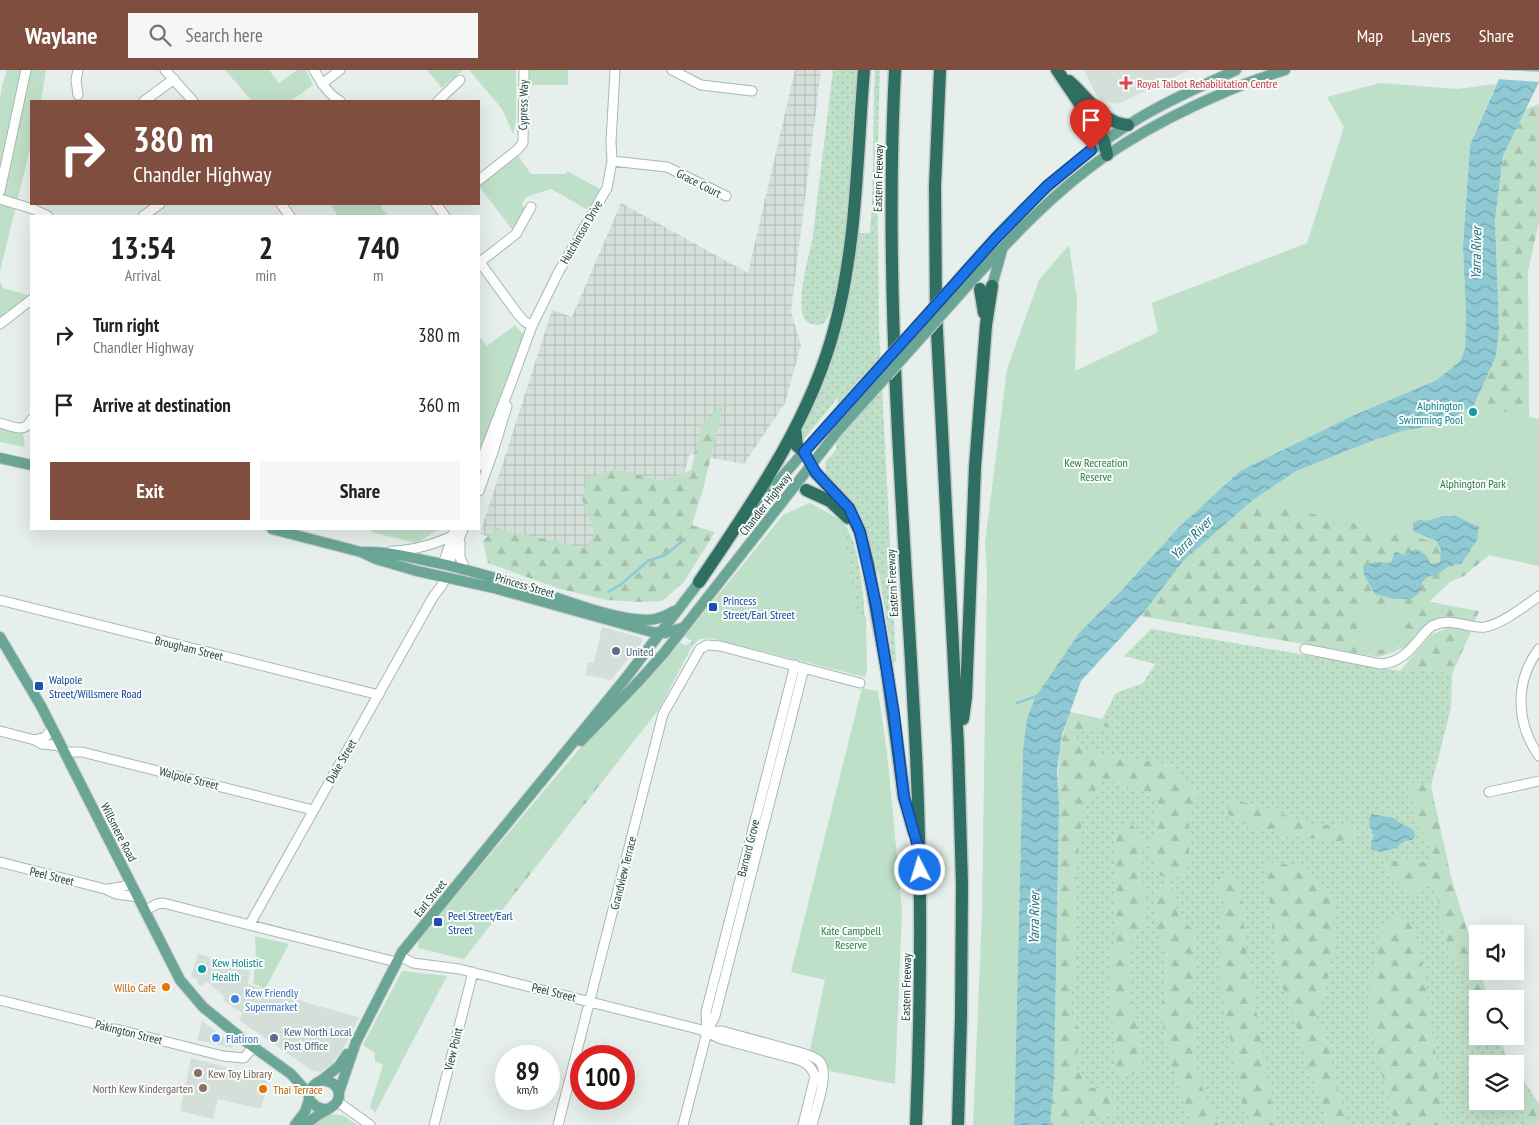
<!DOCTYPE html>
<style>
body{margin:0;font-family:"PT Sans Narrow",sans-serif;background:#f6f6f6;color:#202124;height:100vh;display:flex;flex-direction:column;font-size:19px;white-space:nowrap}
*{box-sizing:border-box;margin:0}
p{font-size:16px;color:#757577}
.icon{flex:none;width:28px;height:28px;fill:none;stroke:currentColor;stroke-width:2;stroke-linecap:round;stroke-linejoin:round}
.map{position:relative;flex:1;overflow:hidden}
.details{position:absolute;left:30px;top:145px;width:450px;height:315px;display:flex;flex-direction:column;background:#fff;border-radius:0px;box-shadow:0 5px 20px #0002}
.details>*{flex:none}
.banner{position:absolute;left:30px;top:30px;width:450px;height:105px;border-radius:0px;box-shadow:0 5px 20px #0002;background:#7f4e3f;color:#fff;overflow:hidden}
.controls{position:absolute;left:1469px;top:855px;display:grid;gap:10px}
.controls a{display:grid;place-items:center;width:55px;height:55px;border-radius:0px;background:#fff;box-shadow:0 5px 20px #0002;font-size:25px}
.speed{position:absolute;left:495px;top:975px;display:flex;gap:10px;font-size:25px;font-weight:700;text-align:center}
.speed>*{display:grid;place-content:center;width:65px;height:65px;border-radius:50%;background:#fff;box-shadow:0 5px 20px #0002;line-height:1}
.speed small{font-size:12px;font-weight:400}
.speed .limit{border:8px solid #d22;background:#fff;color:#111}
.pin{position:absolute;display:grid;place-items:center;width:42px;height:42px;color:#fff;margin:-51px -21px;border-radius:50% 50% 50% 0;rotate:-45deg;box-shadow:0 0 5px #0007}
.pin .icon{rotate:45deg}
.me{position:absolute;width:55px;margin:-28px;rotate:355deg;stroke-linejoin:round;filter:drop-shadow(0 0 4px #0008)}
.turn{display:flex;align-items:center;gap:18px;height:105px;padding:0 20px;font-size:22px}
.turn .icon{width:65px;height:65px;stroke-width:2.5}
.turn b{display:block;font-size:35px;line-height:42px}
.eta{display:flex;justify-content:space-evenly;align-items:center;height:85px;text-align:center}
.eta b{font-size:30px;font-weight:800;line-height:35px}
.action{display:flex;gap:10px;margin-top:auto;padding:10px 20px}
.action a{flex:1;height:58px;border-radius:0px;background:#7f4e3f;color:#fff;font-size:20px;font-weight:800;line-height:58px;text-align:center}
.action a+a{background:#f6f6f6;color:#202124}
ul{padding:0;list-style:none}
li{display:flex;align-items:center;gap:15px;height:70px;padding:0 20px}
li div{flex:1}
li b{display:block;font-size:19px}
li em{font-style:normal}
header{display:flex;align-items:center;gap:30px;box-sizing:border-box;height:70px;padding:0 25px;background:#7f4e3f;color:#fff}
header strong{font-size:24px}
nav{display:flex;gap:28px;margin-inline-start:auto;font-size:18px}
.search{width:350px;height:45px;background:#f6f6f6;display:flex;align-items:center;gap:12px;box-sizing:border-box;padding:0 18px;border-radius:0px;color:#757577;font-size:19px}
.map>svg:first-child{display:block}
.built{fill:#d4dfda}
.industrial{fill:url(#industrial-grid)}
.grass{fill:url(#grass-dots)}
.forest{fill:url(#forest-firs)}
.green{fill:#bfe0c8}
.water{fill:url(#water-waves)}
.pier{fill:#e6efeb}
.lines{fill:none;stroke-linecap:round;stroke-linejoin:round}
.stream{stroke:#8ec9d4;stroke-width:2.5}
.minor-casing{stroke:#a8b8b2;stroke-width:11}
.major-casing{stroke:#c2cac8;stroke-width:12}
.highway-casing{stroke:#c2cac8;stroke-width:15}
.minor{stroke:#fff;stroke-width:9}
.major{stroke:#6aa596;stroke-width:10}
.highway{stroke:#2f6f62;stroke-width:12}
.major-bridge-casing{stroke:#c2cac8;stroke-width:12;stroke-linecap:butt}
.major-bridge{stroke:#6aa596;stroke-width:10}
.route-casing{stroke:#114b97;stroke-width:12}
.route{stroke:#1a73e8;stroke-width:9}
.health-dot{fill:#e0444e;stroke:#f7fbf9;stroke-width:2}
.culture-dot{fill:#0f9aa8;stroke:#f7fbf9;stroke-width:2}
.transit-dot{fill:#1a4fb4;stroke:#f7fbf9;stroke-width:2}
.service-dot{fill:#5c6f8a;stroke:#f7fbf9;stroke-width:2}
.food-dot{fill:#e8710a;stroke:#f7fbf9;stroke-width:2}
.shop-dot{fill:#3f7fe0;stroke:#f7fbf9;stroke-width:2}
.education-dot{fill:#8d6e63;stroke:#f7fbf9;stroke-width:2}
.labels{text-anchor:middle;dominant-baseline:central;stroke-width:4;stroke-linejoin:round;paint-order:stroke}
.health-label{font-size:12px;fill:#be3a42;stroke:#f7fbf9;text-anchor:start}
.street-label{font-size:12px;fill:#24423a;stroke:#f7fbf9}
.culture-label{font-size:12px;fill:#0d838f;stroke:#f7fbf9;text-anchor:end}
.park-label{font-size:12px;fill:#2d7a4b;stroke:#f7fbf9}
.transit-label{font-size:12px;fill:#164399;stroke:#f7fbf9;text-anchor:start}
.service-label{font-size:12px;fill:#4e5e75;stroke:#f7fbf9;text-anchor:start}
.food-label{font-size:12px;fill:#c56008;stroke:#f7fbf9;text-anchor:end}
.shop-label{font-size:12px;fill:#366cbe;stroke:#f7fbf9;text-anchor:start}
.education-label{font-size:12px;fill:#785e54;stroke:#f7fbf9;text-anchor:start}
.water-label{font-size:14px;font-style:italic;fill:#1c6f80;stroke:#f7fbf9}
</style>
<header>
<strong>Waylane</strong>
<div class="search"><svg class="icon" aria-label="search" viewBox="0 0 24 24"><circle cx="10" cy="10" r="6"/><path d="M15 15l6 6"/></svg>Search here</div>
<nav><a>Map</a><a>Layers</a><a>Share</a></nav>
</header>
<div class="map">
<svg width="1539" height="1055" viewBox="0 0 1539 1055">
<defs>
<pattern id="industrial-grid" width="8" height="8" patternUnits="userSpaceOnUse" patternTransform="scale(1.25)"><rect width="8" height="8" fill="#d4dfda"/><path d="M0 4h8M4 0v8" fill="none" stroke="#b6c1bc"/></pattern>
<pattern id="grass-dots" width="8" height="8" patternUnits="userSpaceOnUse" patternTransform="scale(1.25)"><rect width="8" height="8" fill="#bfe0c8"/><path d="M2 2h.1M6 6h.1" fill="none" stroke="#a4c1ad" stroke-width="1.8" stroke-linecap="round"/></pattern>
<pattern id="forest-firs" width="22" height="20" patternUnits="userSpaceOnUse" patternTransform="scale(1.25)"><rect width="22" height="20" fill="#bfe0c8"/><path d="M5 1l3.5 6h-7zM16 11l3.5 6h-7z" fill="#a4c1ad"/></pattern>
<pattern id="water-waves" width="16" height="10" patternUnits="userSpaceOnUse" patternTransform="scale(1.25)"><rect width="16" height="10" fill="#8ec9d4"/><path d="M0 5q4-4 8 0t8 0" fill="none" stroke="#74a5ad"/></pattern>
</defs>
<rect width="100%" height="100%" fill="#e6efeb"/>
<path class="built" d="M1084,0H1189L1122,32L1115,34L1100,29L1095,23Z
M602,557L642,568L643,571L611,610L585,605L588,592L594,593Z
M198,884L225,891L231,897L250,901L248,914L318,936L359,947L346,974L332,994L320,1002L313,1001L240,951L242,943L223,930L224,927L211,915L206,912L202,916L197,914L198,911L191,906Z
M202,951L233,974L232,978L197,970Z
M191,988L269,1008L261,1039L218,1029L213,1049L180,1041Z"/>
<path class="industrial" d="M795,0H821L791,242L801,275L785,333L744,394L690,384L649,513L480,464L552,240L572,247L621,133L748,203Z"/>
<path class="grass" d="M833,0H857C854,35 847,241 822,254C819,255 815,255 811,254C791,249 808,187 812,172Z
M875,0H880L877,104L879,259L896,591L893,593L880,509L872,480L856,438L826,403L825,392L836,380L838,327L805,368H801V362L835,276L852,215L859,163H870C875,109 872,54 875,0Z
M810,433C818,438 838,447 843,453C865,476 866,568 867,600L865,607L710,568L699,569L691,578L686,576L701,563L783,445Z
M1151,559L1406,602L1409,596L1452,604L1451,638L1431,716L1451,807L1477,893L1478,901H1480L1488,929H1478V966H1500L1505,983L1512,994H1478V1031H1515V998L1539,1034V1055H1050L1070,642L1102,649L1116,623L1143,613L1155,594L1124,586Z"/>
<path class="forest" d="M1539,34V153L1528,200L1529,347L1539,349V496L1489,485L1464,506L1450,512L1429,532L1479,541L1475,551L1452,549L1431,554L1416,564L1408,576L1379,587L1140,546L1183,491L1253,430L1296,401L1406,360L1442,354L1474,335L1496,286L1499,259L1495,149L1503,86L1526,39Z
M724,333L702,423L692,455L715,462L684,512L662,531L639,532L607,530L560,519L488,493L483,471L496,458L586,478L595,462L582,429L587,407L615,399L662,411L691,400L703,352Z
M1452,556L1471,562L1452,604L1409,596L1406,602L1400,601L1431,565Z
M691,578L659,639L464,889L443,884L471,859Z
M1070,642L1120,654L1080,661L1075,667L1078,675L1088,681L1167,694L1190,717L1196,720L1199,725L1188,740C1189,762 1192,783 1184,805L1169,810L1158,804C1156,796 1152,788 1152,780C1151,766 1157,747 1158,732C1150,717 1118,712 1102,712C1094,720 1090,730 1083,739L1074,825L1075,904L1072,918L1071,942L1079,960L1077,999L1086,1015L1091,1018H1098L1107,1022L1113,1030L1114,1038L1113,1045L1080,1050L1072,1055H1050L1054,1008L1059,735C1057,700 1058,676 1070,642Z
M1408,712L1430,716L1451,807L1477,893L1478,901H1480L1488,929H1478L1477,935L1468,908L1449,879L1444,865L1441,841L1433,814L1429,811C1421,814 1418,820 1411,825L1404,823L1386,801V797L1394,791L1429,793L1431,788L1430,777L1417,753Z
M1237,730L1313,754L1346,756L1355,761L1352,769L1339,771C1308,768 1253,764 1228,744V735L1231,731Z
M1125,753L1132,754L1144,772L1139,798L1143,815L1144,847L1142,860L1130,876L1128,921L1142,979V995L1133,1005L1124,1006L1118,1002L1115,995C1114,961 1109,926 1110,893C1111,870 1121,862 1114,839L1116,765L1119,756Z
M1274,792L1303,798L1311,803L1326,824L1335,832L1336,841L1334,879L1326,915V926L1320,934L1316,943V952C1332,969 1330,989 1335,1010C1339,1025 1344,1040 1348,1055H1329L1310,1003L1290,934L1277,905L1270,835L1265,803V795Z
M1226,803L1237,809C1244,828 1243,849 1245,869C1249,899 1254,928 1259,957C1264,991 1266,1023 1279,1055H1252L1243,1036L1223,930L1218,869V854L1224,839V829L1216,815L1218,807Z
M1167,816L1172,818L1174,829L1179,846L1193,860L1196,874L1192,935L1196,971L1197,1002L1206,1029L1219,1055H1193C1181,1025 1163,976 1162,945C1162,925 1169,904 1165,884C1161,860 1147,842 1161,817Z
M1401,846L1410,854L1420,880L1438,1000L1443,1055H1395C1386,1014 1369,972 1370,930C1370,912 1374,894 1378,877C1381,864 1386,848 1401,846Z
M1515,998L1539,1034V1055H1532L1515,1030Z"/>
<path class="green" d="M7,0H46L41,31H31V75L0,201V29L2,16Z
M225,0H269L279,13L297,0H306L313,15L291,31H252Z
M427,0H463L442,18Z
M469,0H516V51L513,64L502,39Z
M529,0H568V15H529Z
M1380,13L1457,19L1496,14L1470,75L1463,176L1466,244L1465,279L1460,291L1437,310L1352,346L1240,401L1178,458L1117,525L1079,563L1023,681L1014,1055H973L982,844L987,502L985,473L1007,299L1039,210L1069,175L1077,230L1075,301L1158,262L1152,233L1307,173L1344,57L1327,27Z
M518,86L531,104H566L567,101L600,119L588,140L551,119L526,127L522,134L526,140L514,162L479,116Z
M330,134H379L388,146H338Z
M0,211L3,218L27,225L29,227L0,250Z
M515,255L524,265L479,389V266L487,276Z
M1474,335L1539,349V496L1253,430L1296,401L1377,369L1406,360L1442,354Z
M0,356L19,360L23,363L25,377L0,372Z
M810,433L830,445L845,465L856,539L866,547L867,600L865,607L710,568L699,569L695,572L684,567L783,445Z
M371,459H439L417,473L371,462Z
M1361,534L1402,541L1396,582L1354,576Z
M680,573L691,578L659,639L534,793L464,889L418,878L419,869L591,665L644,615Z
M862,618L878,621L887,682L902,840L895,1014L830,1001L822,986L810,980L825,910L791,902Z
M255,866L289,874L265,919L253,913L256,890Z
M402,901L447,906L375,1043L370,1037L383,995L375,991V983L363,975Z
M331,1044L344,1046L357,1055H311Z"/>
<path class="water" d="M1503,0H1539V12L1503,86L1495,149L1499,259L1496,286L1474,335L1442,354L1406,360L1377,369L1296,401L1253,430L1183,491L1144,542L1081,611L1062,665L1057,700L1059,735L1054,1008L1050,1055H1014L1023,681L1027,649L1035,628L1079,563L1117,525L1178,458L1240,401L1352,346L1437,310L1460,291L1465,279L1466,244L1463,176L1470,75Z
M1443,446H1456L1479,457L1477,470L1461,494L1450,495L1437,505L1427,507L1422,512L1420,522L1412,529H1394L1375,524L1364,505L1363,497L1375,492L1391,493L1395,481L1404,485L1416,479L1426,485L1431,494L1440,492L1441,480L1437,471L1413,461V453L1420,450L1428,451Z
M1372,744L1394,748C1402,758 1416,755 1415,767L1412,770L1404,771L1396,778L1380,782L1371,780V773L1374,765C1371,757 1366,752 1372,744Z"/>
<path class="pier" d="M1501,0L1539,2V12L1496,9Z"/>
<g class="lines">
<path class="stream" d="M608,522L620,515L648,491L665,485L685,469
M1017,633L1037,626"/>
<defs>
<path id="minor" d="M78,0L76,10L78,25
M165,0L193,31
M314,0C321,12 328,24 340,31
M672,0L701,15L752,21
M322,14L340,0
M144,31L174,9
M438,31L460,10
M612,91L667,97L726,126
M479,110L517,80L523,73L524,0
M0,121L26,0
M0,129L33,139L48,146
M281,134L290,146
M436,134L445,146
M143,146L160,134
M479,191L517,243L524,251L532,256
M480,192L516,164L531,137
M0,254L31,230
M0,353C11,356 25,364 31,350
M479,396L510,316L532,256L558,203L607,118L612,91L611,72L615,0
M479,421L493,382L507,336
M460,472V487L465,499
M392,481C409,481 438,474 453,465
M443,494L455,459
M448,495L463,459
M0,530L379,625
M1305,579L1381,594C1399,593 1410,581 1421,567C1424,563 1428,559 1432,556C1452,546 1466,559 1485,557C1502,554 1525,536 1539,526
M1539,579C1514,611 1516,654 1539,686
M0,661L35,670L42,674L61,676
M35,670L45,667L52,659
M64,682H82L313,740
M1489,722L1539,711
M0,792L105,819L116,824L138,827
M108,819L121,817L131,814
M144,841L157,834L163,833L396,892
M250,854L433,527L442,515L446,507
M400,886L413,893L459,899L698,959L707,962L721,969L799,990C808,994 812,998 815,1006L803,1055
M0,930L223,986L244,988L253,977
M707,961L706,942L795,595
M708,962L722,961L802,983C808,985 816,987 820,992C830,1003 815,1042 812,1055
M338,1032L370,1055
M434,1055L473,902
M558,1055L663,644L700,579L707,575L720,576L860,613
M683,1055L707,962L715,946L804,598"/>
<path id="major" d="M971,212C1012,167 1056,120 1107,85C1157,51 1227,18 1285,0
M992,216L1002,180
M950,219C1005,153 1066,92 1141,47C1171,29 1204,15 1236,0
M0,388L31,395
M744,455L773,417L838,343
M272,459L361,482L376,489L417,501L494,518L652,562L665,563L682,558
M362,482C387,481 409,487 433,492C476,501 516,514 557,528C585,537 616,549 646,550C655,550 666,546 674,541
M0,567L41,636L180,910L203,937L245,971L291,1004L309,1024
M581,671L640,610L664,583L837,362L887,306
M322,1010L339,996L347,984
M339,1022L356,972L402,882L625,609L703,507
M295,1055L305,1042L309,1030
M305,1055C311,1050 318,1045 325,1041C333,1036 342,1032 338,1020C336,1013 329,1011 322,1010C313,1014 308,1020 309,1030L317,1037L327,1040"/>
<path id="highway" d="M895,0C883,228 905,456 916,684C922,807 921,932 916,1055
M940,0L935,116L936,241L958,676L962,815L961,947L958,1055
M1057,0L1100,64L1104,71L1107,85
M1069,11C1087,26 1103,54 1128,55
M980,219L984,243
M795,358L797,376L804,382
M816,403L849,438L860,462L868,494L887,601L904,727L914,762
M806,420L830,431L848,448
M699,512C753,432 811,350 835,256C857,173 857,85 864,0
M963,649L966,627L975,397L986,255L992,216"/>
</defs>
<use href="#minor" class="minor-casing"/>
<use href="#major" class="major-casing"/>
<use href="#highway" class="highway-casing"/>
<use href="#minor" class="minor"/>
<use href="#major" class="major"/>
<use href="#highway" class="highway"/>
<defs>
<path id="major-bridge" d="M887,306L971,212
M838,343L950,219"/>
</defs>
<use href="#major-bridge" class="major-bridge-casing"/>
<use href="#major-bridge" class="major-bridge"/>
</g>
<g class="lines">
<defs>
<path id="route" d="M920,800V784L904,727L894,644L876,534L860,462L849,438L816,403L804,382L996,168L1047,116L1091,80"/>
</defs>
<use href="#route" class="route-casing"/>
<use href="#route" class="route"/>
</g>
<path class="health-dot" d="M1123.5 5.5h5v5h5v5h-5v5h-5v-5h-5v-5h5z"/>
<g class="culture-dot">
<circle cx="1473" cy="342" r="5"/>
<circle cx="202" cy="899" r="5"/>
</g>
<g class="transit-dot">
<rect x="708" y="532" width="10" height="10" rx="2.5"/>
<rect x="34" y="611" width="10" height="10" rx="2.5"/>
<rect x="433" y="847" width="10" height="10" rx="2.5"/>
</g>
<g class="service-dot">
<circle cx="616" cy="581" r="5"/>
<circle cx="274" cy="968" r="5"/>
</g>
<g class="food-dot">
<circle cx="166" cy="917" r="5"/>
<circle cx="263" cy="1019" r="5"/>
</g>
<g class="shop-dot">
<circle cx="235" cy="929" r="5"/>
<circle cx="216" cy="968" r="5"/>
</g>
<g class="education-dot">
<circle cx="198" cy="1003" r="5"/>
<circle cx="203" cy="1018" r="5"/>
</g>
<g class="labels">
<g class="health-label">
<text x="1137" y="13">Royal Talbot Rehabilitation Centre</text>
</g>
<g class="street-label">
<text transform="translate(523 35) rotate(-89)">Cypress Way</text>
<text transform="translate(878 108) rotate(-89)">Eastern Freeway</text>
<text transform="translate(699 113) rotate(27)">Grace Court</text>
<text transform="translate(581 162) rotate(-60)">Hutchinson Drive</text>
<text transform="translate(765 434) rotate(-52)">Chandler Highway</text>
<text transform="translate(892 513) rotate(-93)">Eastern Freeway</text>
<text transform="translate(525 515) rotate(16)">Princess Street</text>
<text transform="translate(189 578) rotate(14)">Brougham Street</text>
<text transform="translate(341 691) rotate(-60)">Duke Street</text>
<text transform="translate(189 708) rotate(14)">Walpole Street</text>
<text transform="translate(119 762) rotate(63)">Willsmere Road</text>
<text transform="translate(748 778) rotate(-76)">Barnard Grove</text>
<text transform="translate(623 803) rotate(-76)">Grandview Terrace</text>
<text transform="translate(52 806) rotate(14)">Peel Street</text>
<text transform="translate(430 828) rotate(-51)">Earl Street</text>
<text transform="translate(906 917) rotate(-89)">Eastern Freeway</text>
<text transform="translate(554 922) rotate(14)">Peel Street</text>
<text transform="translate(129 962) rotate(14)">Pakington Street</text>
<text transform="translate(453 979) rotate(-76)">View Point</text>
</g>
<g class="culture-label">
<text x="1463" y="335">Alphington<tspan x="1463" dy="14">Swimming Pool</tspan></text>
<text x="212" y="892" text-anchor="start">Kew Holistic<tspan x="212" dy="14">Health</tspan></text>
</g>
<g class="park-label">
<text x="1096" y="392">Kew Recreation<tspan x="1096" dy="14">Reserve</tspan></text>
<text x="1473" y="413">Alphington Park</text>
<text x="851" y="860">Kate Campbell<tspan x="851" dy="14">Reserve</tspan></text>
</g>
<g class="transit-label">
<text x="723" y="530">Princess<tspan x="723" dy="14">Street/Earl Street</tspan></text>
<text x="49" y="609">Walpole<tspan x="49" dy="14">Street/Willsmere Road</tspan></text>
<text x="448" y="845">Peel Street/Earl<tspan x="448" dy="14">Street</tspan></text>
</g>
<g class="service-label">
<text x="626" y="581">United</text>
<text x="284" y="961">Kew North Local<tspan x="284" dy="14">Post Office</tspan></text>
</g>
<g class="food-label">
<text x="156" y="917">Willo Cafe</text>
<text x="273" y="1019" text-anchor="start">Thai Terrace</text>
</g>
<g class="shop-label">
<text x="245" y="922">Kew Friendly<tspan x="245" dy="14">Supermarket</tspan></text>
<text x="226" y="968">Flatiron</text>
</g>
<g class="education-label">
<text x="208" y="1003">Kew Toy Library</text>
<text x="193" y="1018" text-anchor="end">North Kew Kindergarten</text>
</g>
<g class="water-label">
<text transform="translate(1476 183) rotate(-89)">Yarra River</text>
<text transform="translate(1191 468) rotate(-46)">Yarra River</text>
<text transform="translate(1034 848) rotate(-89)">Yarra River</text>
</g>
</g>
</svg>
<div class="controls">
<a><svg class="icon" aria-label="sound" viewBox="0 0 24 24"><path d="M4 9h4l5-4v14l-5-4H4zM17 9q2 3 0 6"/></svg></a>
<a><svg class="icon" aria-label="search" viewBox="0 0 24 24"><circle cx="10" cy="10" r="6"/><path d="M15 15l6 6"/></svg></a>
<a><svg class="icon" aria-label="layers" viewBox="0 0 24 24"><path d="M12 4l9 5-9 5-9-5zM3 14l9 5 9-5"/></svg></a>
</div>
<div class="speed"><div>89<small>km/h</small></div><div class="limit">100</div></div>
<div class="pin" style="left:1091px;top:80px;background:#d93025"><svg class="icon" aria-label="arrive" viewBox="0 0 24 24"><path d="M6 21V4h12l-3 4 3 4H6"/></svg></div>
<svg class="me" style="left:920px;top:800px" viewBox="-20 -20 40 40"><circle r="17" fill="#1a73e8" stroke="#fff" stroke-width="3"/><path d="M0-11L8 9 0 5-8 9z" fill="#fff"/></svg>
<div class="banner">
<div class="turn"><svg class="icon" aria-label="right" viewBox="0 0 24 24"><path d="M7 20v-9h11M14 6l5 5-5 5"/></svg><div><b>380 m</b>Chandler Highway</div></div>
</div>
<section class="details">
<div class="eta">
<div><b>13:54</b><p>Arrival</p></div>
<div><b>2</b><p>min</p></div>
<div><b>740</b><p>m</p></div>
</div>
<ul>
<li><svg class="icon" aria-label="right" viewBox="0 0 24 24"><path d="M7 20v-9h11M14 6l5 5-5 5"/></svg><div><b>Turn right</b><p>Chandler Highway</p></div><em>380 m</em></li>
<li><svg class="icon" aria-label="arrive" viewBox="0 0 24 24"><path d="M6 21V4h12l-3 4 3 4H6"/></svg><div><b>Arrive at destination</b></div><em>360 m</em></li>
</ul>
<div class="action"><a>Exit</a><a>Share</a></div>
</section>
</div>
